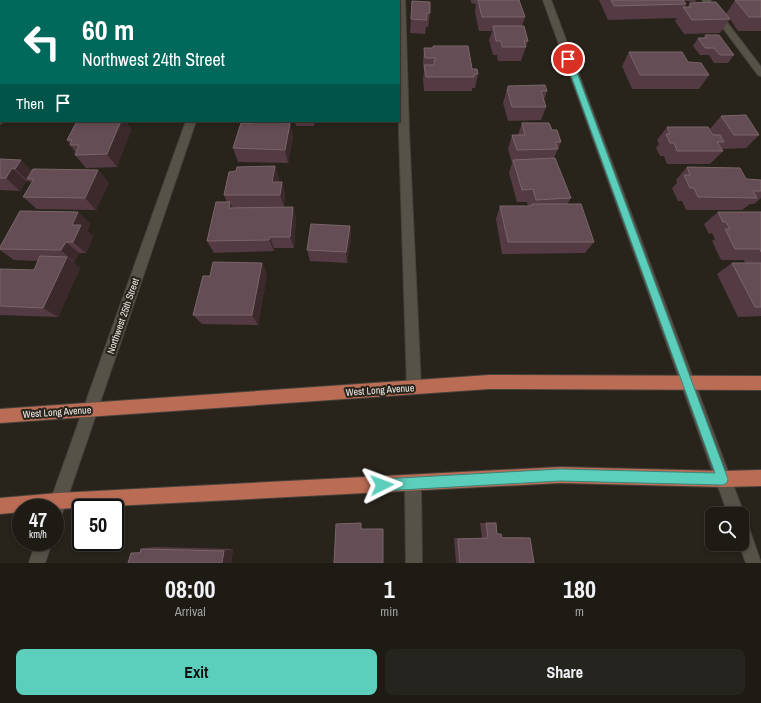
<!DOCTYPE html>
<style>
body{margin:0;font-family:"Archivo Narrow",sans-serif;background:#26241e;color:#f1f3f6;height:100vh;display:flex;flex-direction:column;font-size:15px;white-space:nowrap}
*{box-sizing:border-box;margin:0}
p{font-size:13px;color:#a1a1a0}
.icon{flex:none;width:22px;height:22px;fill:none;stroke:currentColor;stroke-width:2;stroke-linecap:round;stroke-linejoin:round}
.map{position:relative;height:563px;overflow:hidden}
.sheet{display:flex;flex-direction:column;background:#1e1b15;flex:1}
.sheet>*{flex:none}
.guide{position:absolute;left:0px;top:0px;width:400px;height:122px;box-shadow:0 2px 6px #0003,0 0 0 1px #3c3934;background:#00695c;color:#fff;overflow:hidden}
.fabs{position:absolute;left:705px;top:507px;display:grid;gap:8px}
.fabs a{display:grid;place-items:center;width:44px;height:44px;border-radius:8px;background:#1e1b15;box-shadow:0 2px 6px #0003,0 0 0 1px #3c3934;font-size:20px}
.speed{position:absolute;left:12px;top:499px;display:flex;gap:8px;font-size:20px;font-weight:700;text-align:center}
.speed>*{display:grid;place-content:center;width:52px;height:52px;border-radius:50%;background:#1e1b15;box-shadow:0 2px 6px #0003,0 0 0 1px #3c3934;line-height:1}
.speed small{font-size:10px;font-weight:400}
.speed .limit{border:2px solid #111;border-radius:6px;background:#fff;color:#111}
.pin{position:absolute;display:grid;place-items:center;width:34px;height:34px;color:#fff;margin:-17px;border:2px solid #fff;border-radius:50%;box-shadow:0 1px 4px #0007}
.me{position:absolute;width:44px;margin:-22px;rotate:87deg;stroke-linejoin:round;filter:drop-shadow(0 0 3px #0008)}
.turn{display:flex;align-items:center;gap:14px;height:84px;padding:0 16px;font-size:18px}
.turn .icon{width:52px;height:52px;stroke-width:2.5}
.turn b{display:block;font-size:28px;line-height:34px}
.then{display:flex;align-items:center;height:38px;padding:0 16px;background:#0003;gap:8px;font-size:15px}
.eta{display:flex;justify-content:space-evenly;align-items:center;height:68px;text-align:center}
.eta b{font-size:24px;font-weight:800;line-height:28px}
.action{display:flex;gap:8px;margin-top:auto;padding:8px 16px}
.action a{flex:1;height:46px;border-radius:8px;background:#5bcebc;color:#111;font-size:16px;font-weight:800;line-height:46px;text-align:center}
.action a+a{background:#26241e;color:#f1f3f6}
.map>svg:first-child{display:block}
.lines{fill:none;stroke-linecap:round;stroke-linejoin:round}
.minor-casing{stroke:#46423c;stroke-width:2}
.major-casing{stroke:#46423c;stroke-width:2}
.minor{fill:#565248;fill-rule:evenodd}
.major{fill:#bb6c55;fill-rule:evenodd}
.wall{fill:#543a42}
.shaded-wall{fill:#3b292c}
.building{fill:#644d54;stroke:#7a666a}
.route{fill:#5bcebc;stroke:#3b867a}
.labels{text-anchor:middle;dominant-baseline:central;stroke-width:4;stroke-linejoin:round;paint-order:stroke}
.street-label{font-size:10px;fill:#edeae5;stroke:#28241c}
</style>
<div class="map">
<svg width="761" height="563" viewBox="0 0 761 563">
<rect width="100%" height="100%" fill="#28241c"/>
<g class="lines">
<defs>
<path id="minor" d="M78,0H86L77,1Z
M229,0H237L228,1Z
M397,0H405L409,132L421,387L419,392L414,394L409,392L407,387L399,132V1Z
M543,0H551L744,514L742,519V514H728Z
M702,0H710L761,67V76L758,75Z
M0,116L1,121H5L0,124Z
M186,121H196L63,511L61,517L55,519V508H48Z
M413,476L418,479L421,484L422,563H406L405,484L408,479Z
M742,523L748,525L761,563H746L739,544H742Z
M36,542H52L45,563H29Z"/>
<path id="major" d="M489,375L761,376V390L489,389L0,423V409Z
M560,467L723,471L761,470V486L723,487L560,483L55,509L21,508V512L0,514V498L58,493Z"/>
</defs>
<use href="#minor" class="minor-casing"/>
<use href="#major" class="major-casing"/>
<use href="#minor" class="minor"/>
<use href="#major" class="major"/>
</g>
<path class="wall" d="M166,0H200H197L196,1H166Z
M276,0H334L333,1H276Z
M471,0H519L525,17L522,26L528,41L521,61H498L497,55H493L489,40L492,31H479L475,12L476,4L471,3Z
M599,0H696L695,2L684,1L686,4L685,7H688L690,3L726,14L735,0H761V31H738L730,19L720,33L684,34L675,21L677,18L608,20Z
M412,1L430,13L428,27H426L425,34L410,33Z
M705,35L734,55L728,63H714L709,55H700L693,46L698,38H703Z
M433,46L472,69L478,74L475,88H472V91H424L423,79L424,71L423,62L424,48H433Z
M629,52L688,62L709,75L699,89H632L622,66Z
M508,86L547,91L544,100L546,107L541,120L508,121L503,103Z
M721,116L759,135L746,148L722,149L720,147L723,151L710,164H667L664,156H660L656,148L659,144L657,140L667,127L713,135L710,129Z
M77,121H133H126L131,130L117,167L86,168L75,155L76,153L70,145V144L67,140Z
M249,121H315L314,126H296L295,122H271L290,123L293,137L288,163L238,162L233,148L253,123L254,121Z
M522,123L552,130L561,142L554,158L571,198L567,204L594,242L585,253L502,254L496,219L500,206H528L527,202H517L509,173L512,163L508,149L512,135H518Z
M0,159L32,170H98L109,183L96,210L37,209L23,197L32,183L29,181V182L26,181L20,191L0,190Z
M275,166L279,179L278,182H282L285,195L284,207H293L296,219L294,248H274V251L214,253L207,241L227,202L224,195L236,171Z
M687,167L746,179L761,180V198L754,204H750L742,210H686L682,201H678L672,188L677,183L676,180Z
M78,212L90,224L87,231L93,236L86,253H79L74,262H73L80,268L58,317L0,315V269L34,270L38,261L14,260L0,250V247Z
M718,212H761V316L738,317L717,274L732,263H745L744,260H721L712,241L715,239L712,233L709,234L704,224Z
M350,226L351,238L347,263L310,261L307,250Z
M262,263L267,274L258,325L202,324L193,315L210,276Z
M480,523H496L497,534H501L502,537H521L530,538L534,563H456L454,538H482Z
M154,547L233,549L231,563H128L131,553L140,552L141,549Z"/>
<path class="shaded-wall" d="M5,0H9L10,1H4Z
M12,0H24L23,1H13Z
M1,4V30L0,29V5Z
M121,121H126L131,130L117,167L107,154Z
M290,123L293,137L288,163L285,150Z
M21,160L34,173L27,179L29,181V182L15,169Z
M275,166L279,179L276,195L272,182Z
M12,168L26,181L20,191L6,178Z
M98,170L109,183L96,210L85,198Z
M282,182L285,195L284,207L280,195Z
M230,202L236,214L229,208Z
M293,207L296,219L294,248L290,237Z
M78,212L90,224L87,231L93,236L86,253L73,242L72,225Z
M350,226L351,238L347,263L346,252Z
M270,237L274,248V251L269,240Z
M66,242L79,253L74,262L61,250Z
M67,257L80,268L58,317L43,308Z
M262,263L267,274L258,325L252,315Z
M233,549L231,563H222L224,551Z"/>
<path class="building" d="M0,0H5L4,1H1V4L0,5Z
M276,0H303V1H276Z
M478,0H519L525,17H482Z
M611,0H683L686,4L614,6Z
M735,0H761V17H749Z
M412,1L430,2V13H427L426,20L411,19Z
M716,2L730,19L692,20L683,7H690V3Z
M493,26H524L528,41H524L526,47H502L501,41H496Z
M705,35H719L734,55H720L714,48H705L698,38H707Z
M433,46H468L472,69H477L478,74H474V77H426L424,65H434V60H436V58H425L424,48H433Z
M629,52H682L688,62L701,63L709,75H640Z
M545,85L547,91H541L546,107H512L507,89L508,90V86Z
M746,115L759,135H734L721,116Z
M77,121H121L107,154L75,155L79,145H70L72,140H67Z
M254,121L290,123L285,150L233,148L241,123H253Z
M522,123H549L552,130H557L561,142H555L558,149L517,150L512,135H525Z
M667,127H708L713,135H720L724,142H717L723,151H677L674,143H670L666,134H670Z
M555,158L571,198L536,200L533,189L522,190L513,160Z
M0,159L21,160L15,169L12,168L6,178H0Z
M275,166L272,182H282L280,195H224L229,172L236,171L237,167Z
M687,167L740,168L746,179L761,180V191H753L757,198L698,197L694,188H690L684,175H690Z
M33,169L98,170L85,198L23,197L34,179H27Z
M216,202H230L229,208L293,207L290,237H270L269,240L207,241Z
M532,204H581L594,242H508L500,206H532Z
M20,211L78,212L72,225H81L73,242H66L61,250L0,249V247Z
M718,212H761V252L760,249H735L725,229H730L726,222H723Z
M311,224L350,226L346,252L307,250Z
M40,256L67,257L43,308L0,306V269L34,270Z
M213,262L262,263L252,315H193L203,276H210Z
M732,263H761V307H755Z
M361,523V529H383V563H334L336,524Z
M486,523H496L497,534H501L502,538H530L534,563H460L458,539L488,538Z
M141,549L224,551L222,563H128L131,553H140Z"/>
<path class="route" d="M568,57L572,59L728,479L727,483L723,485L560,481L382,491L378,489L376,485L378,481L382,479L560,469L715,473L565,59Z"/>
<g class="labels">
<g class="street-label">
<text transform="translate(123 316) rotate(-71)">Northwest 25th Street</text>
<text transform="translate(380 390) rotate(-4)">West Long Avenue</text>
<text transform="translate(57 412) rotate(-4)">West Long Avenue</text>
</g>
</g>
</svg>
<div class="fabs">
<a><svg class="icon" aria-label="search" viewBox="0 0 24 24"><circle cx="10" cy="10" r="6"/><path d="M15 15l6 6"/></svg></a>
</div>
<div class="speed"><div>47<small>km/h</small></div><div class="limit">50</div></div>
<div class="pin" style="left:568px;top:59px;background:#d93025"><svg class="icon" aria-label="arrive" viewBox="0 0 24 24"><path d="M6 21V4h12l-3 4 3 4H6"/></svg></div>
<svg class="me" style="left:382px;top:485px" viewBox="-20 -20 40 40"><path d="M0-17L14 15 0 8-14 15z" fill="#5bcebc" stroke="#fff" stroke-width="4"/></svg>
<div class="guide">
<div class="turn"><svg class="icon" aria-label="left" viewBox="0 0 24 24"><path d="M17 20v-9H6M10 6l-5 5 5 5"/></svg><div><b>60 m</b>Northwest 24th Street</div></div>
<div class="then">Then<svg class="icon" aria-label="arrive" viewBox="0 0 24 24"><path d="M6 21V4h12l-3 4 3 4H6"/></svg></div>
</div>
</div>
<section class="sheet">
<div class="eta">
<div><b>08:00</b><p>Arrival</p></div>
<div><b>1</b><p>min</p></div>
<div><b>180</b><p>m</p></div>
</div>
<div class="action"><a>Exit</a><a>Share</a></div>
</section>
